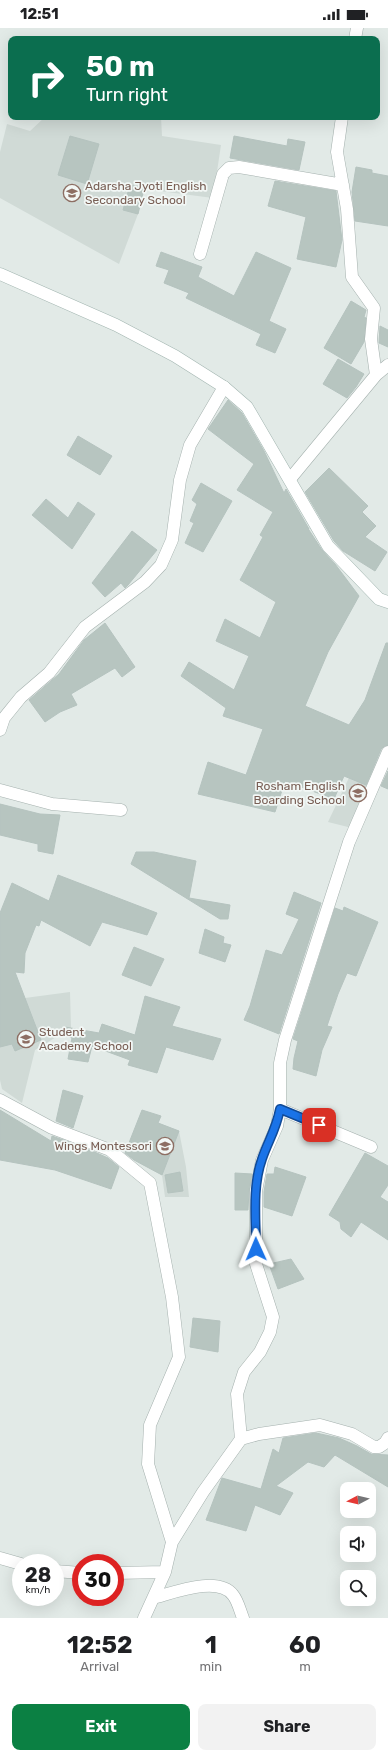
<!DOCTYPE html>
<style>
body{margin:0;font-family:Rubik,sans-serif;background:#f2f2f2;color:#202124;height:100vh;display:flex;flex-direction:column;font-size:15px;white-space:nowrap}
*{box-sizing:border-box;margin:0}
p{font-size:13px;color:#757577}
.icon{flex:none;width:22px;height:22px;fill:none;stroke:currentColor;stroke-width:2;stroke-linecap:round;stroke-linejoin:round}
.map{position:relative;height:1590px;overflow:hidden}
.panel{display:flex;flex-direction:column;background:#fff;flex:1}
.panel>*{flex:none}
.top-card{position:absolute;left:8px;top:8px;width:372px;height:84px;border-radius:8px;box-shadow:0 4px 16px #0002;background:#0b6e4f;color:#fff;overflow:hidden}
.needle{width:26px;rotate:263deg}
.buttons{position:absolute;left:340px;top:1454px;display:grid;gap:8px}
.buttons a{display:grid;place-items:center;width:36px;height:36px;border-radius:8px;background:#fff;box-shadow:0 4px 16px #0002;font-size:20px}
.speed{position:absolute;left:12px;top:1526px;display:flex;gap:8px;font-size:20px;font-weight:700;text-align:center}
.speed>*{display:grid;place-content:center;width:52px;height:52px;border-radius:50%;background:#fff;box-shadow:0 4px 16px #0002;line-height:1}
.speed small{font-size:10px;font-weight:400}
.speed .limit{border:6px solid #d22;background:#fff;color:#111}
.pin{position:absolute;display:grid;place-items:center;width:34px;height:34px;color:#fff;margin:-17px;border-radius:8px;box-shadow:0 2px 6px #0006}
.me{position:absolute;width:44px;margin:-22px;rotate:359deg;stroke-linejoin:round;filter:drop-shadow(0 0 3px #0008)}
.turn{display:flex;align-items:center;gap:14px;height:84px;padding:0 12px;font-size:18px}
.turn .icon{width:52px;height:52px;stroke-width:2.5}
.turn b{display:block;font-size:28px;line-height:34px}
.eta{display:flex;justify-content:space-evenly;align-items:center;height:68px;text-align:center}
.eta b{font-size:24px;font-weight:700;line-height:28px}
.primary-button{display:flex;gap:8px;margin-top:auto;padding:8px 12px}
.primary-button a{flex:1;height:46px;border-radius:8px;background:#0b8043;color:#fff;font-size:16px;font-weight:700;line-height:46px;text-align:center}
.primary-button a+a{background:#f2f2f2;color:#202124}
.status{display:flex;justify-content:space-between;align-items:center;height:28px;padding:0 20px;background:#fff;direction:ltr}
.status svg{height:11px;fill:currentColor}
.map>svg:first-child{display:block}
.built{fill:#d0dad6}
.building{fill:#b7c5c0;stroke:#b5c3bf}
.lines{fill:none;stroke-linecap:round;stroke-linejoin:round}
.street-casing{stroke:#a5b1ae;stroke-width:13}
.secondary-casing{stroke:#a2b5b0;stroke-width:13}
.street{stroke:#fff;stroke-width:12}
.secondary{stroke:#fff;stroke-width:12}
.route-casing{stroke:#114b97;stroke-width:10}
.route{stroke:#1a73e8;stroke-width:7}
.labels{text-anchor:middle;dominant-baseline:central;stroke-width:3.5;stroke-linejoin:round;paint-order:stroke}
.education-label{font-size:12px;fill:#785e54;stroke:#f2f7f5;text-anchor:start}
</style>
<div class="status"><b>12:51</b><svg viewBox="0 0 49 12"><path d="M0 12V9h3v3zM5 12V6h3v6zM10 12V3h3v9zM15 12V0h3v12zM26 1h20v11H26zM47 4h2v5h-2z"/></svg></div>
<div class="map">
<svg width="388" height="1590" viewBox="0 0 388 1590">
<rect width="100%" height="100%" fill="#e2eae7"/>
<path class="built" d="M45,89H161L162,108L221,117L213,170L144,161L138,186L119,236L0,170V124L7,96L30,103Z
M382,680L388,684V736L356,801L328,794Z
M70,964L71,1000L35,1022L22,1075L2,1061L0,1052V977L10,972Z
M159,1095L179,1103L186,1139L189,1169H165L162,1147L140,1135Z"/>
<path class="building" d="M70,108L99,116L87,156L58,147Z
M234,108L287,118L288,111L305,114L299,142L230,130Z
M356,139L372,142V145L388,148V198L355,193L352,164Z
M275,153L336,163L342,212L336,239L297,231L306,189L268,178Z
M130,157L144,161L138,186L123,182Z
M161,224L202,239L198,249L234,268L256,224L291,240L269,293L286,301L275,325L256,317L261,306L186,270L189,265L164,255L169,242L156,238Z
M351,273L366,282L364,289L366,290L364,314L351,336L324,320Z
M380,298L388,302V319L379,315Z
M338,331L364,346L356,359L347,370L323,356Z
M228,372L242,385L264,423L284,465L286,461L309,501L307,499L322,522L335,536L359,568L328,624L305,678L349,697L365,672L386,615H388V717L384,718L381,721L366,757L344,748L334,771L285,753L275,784L198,766L208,734L246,747L263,701L223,688L226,680L181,648L189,634L234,662L249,628L216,613L225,591L260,610L276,574L240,552L263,509L260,507L273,484L237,462L254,436L208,401Z
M78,408L112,428L100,447L67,427Z
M329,440L368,478L362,484L376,498L365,509L387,524L375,543L343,523L334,513L305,464Z
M201,455L232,473L203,524L185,515L194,495L190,493L197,476L192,472Z
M46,471L68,490L78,474L95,486L72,521L32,487Z
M132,503L157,522L128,557L125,560L121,555L105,569L92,555Z
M105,595L135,639L122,649L115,640L71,666L77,677L60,684L45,694L29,672L59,646L84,612Z
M388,743V761L381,758Z
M0,776L40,786L60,787L53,826L38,823V816L0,807Z
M136,824H154L196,833L189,870L230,877L228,891H220L131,836Z
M58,847L157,885L147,907L102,894L90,918L41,892L39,898L36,897L25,925L24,945L15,944L41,1012L15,1023L12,1016L0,1019V885L12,855L49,873Z
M294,864L321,875L279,1006L244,992L250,978L266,922L282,927L299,891L286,886Z
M344,879L378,894L356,948L347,945L338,966L327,998L332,999L322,1022L316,1048L293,1041L294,1030L298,1013L293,1011L335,880L343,883Z
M205,901L224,909L223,915L231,917L225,934L199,925Z
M134,919L164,931L151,958L122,947Z
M145,968L180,979L172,998L221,1011L213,1032L166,1019L157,1045L128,1037L130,1032L92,1018L88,1034L68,1031L72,1010L63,1007L65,999L99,1005L102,996L135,1007Z
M63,1062L83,1068L73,1100L56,1093Z
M0,1082L51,1113L52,1108L69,1114L68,1116L90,1122L108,1130L119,1139L111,1161L55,1142L0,1132Z
M142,1082L161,1088L158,1095L179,1103L162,1147L134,1132L125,1125Z
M365,1125L388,1138V1157L380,1169L388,1174V1212L361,1194L351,1209L341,1201L340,1194L329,1187Z
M275,1139L306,1149L292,1188L264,1179V1164L267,1146H274Z
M180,1144L183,1163L168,1165L165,1147Z
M235,1145L252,1146L249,1163L248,1182H235Z
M291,1231L304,1251L278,1261L269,1236Z
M193,1290L220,1293L218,1324L190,1319Z
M316,1405L339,1410L357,1418L371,1426L388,1427V1459L335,1427L324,1439L308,1434L276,1458L293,1465L280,1487L255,1477L246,1503L206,1492L222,1450L261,1461L273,1421L279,1425L283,1410Z"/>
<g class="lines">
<defs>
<path id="street" d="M355,11L357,0
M200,226L223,146L229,140L239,139L343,157
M376,347L388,337
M290,451L376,347L371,311L374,280L352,249L347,181L337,124L342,89
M0,702L4,690L21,669L49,645L85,599L145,554L161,537L172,512L180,452L190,417L224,359
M0,762L52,776L121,782
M0,1072L52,1100L110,1122L150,1155L172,1269L179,1329L150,1397L148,1436L172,1514
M280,1081L371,1119
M241,1411L259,1406L320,1397L352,1406L374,1419H379L385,1415L388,1410
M0,1530L21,1536
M55,1543L81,1545
M115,1545L165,1544
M153,1570C173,1565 218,1547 233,1567C238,1573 240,1583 243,1590
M144,1590L165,1544L172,1514L203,1464L241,1411L237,1366L244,1344L260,1324L270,1304L273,1289L256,1236V1163L262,1132L277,1098L280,1081V1035L285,1012L349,814L388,724"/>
<path id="secondary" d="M0,246L116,297L175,328L224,359L247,379L328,518L379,571L388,574"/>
</defs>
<use href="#street" class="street-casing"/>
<use href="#secondary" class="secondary-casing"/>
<use href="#street" class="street"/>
<use href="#secondary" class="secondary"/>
</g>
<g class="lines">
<defs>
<path id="route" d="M256,1221C256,1192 252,1159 262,1131C268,1113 276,1102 280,1081L319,1097"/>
</defs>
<use href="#route" class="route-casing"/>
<use href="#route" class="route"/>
</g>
<defs>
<symbol id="school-ring" viewBox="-11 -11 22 22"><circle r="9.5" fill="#f2f7f5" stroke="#8d6e63" stroke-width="1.5"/><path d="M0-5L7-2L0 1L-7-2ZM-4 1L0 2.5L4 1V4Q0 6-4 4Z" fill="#8d6e63"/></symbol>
</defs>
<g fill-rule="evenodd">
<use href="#school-ring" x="62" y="155" width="20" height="20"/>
<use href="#school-ring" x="348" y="755" width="20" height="20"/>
<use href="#school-ring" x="16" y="1001" width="20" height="20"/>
<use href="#school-ring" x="155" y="1108" width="20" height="20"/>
</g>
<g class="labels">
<g class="education-label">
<text x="85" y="158">Adarsha Jyoti English<tspan x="85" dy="14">Secondary School</tspan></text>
<text x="345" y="758" text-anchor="end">Rosham English<tspan x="345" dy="14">Boarding School</tspan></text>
<text x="39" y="1004">Student<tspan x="39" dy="14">Academy School</tspan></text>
<text x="152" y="1118" text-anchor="end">Wings Montessori</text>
</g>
</g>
</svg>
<div class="buttons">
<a><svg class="needle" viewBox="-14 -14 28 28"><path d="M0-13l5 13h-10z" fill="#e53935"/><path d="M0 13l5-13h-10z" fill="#757577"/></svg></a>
<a><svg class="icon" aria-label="sound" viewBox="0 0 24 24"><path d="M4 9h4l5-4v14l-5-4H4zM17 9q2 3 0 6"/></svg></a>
<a><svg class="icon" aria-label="search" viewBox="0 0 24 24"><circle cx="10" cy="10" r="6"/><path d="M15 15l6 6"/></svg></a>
</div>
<div class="speed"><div>28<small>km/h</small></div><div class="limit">30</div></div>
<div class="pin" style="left:319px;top:1097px;background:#d93025"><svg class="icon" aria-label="arrive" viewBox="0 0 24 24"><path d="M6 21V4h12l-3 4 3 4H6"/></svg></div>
<svg class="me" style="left:256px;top:1221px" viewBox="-20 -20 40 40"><path d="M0-17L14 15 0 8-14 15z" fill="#1a73e8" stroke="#fff" stroke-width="4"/></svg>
<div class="top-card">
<div class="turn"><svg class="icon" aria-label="right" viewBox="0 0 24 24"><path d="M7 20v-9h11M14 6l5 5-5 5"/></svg><div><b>50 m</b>Turn right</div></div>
</div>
</div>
<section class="panel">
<div class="eta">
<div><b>12:52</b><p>Arrival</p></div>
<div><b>1</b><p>min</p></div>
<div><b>60</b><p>m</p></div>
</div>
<div class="primary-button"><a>Exit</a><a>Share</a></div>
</section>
